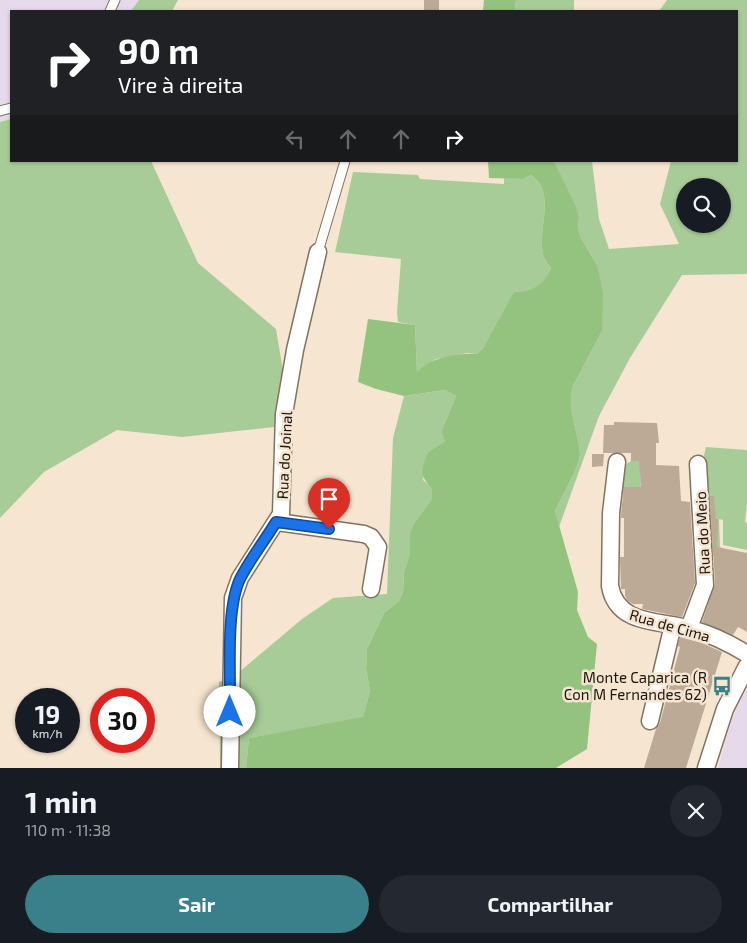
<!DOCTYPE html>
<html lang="pt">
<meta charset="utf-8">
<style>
body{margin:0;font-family:"Exo 2",sans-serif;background:#242831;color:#f1f3f6;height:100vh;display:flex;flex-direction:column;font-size:19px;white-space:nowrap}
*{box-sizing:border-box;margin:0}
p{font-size:16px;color:#9ea1a6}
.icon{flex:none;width:28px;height:28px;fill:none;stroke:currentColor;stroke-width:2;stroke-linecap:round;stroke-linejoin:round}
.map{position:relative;height:768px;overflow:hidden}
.sheet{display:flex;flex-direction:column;background:#171b24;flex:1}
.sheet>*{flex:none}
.top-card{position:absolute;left:10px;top:10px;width:728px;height:152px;border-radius:0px;box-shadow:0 1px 4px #0004;background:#202124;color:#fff;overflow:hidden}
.fabs{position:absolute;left:676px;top:178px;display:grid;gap:10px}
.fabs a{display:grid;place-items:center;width:55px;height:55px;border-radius:50%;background:#171b24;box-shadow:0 1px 4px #0004;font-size:25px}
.speed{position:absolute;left:15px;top:688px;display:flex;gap:10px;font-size:25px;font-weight:700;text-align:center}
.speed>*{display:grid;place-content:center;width:65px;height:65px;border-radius:50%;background:#171b24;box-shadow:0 1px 4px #0004;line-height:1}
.speed small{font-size:12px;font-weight:400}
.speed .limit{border:8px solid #d22;background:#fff;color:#111}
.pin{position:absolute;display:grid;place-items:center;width:42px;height:42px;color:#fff;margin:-51px -21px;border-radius:50% 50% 50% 0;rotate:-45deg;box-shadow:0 0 5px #0007}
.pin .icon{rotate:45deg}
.me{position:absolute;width:55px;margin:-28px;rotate:0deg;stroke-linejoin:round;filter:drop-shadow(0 0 4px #0008)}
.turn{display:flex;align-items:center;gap:18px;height:105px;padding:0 25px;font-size:22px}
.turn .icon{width:65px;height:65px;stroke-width:2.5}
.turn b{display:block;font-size:35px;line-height:42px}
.lanes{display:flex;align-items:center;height:48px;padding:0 25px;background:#0003;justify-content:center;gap:25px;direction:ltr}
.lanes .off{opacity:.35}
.round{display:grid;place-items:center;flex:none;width:52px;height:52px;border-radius:26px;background:#242831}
.head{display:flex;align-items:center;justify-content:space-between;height:85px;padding:0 25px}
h1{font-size:30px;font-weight:700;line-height:38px}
.primary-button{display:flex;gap:10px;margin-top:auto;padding:10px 25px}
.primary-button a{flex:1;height:58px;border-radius:30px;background:#39808b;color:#fff;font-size:20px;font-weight:700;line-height:58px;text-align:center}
.primary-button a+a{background:#242831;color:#f1f3f6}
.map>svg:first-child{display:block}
.industrial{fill:#e7d9ec}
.green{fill:#a8cc98;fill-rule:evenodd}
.forest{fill:#94c37f}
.building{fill:#bcaa97}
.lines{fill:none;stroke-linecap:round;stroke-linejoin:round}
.lane-casing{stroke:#827360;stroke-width:11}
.street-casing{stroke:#827360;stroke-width:19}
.lane{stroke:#fff;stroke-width:9}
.street{stroke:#fff;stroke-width:16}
.route-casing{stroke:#114b97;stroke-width:12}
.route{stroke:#1a73e8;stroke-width:9}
.labels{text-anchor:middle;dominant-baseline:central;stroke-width:5;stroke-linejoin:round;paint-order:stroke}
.street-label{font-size:15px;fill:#1c170f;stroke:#f6e5d0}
.poi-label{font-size:15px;fill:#1c170f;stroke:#f6e5d0;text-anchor:end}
</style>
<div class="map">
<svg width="747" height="768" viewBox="0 0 747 768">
<rect width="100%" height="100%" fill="#f6e5d0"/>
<path class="industrial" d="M0,0H139L131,11H11V119L0,122Z
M747,689V768H718L736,706Z"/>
<path class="green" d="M139,0H178L172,11H131Z
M517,0H574V11H516L515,3Z
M667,0H747V274L682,275L630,358L599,416L559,527L555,511C560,501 580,464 580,455C579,431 566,410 573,386L602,331L597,265L580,236L578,227L579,217L554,161H592L599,219L609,249L679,244L660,204L671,161H736V11H659ZM685,186H722V224H685Z
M11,119V161H151L198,263L276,329L292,425L182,437L117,430L44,472L0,518V122Z
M353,172L418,175L420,179L504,184V178L523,179L531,175C557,195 537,227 543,254C544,259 548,264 551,268C547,280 537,289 524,293L484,347L477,354L467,353L436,359L417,372L415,325L398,322L397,312L401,259L335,252Z
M445,390L456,396L441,432L445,441L428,452L423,480L433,488L432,499L414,523L410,533V553L404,572L403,592L399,601L384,613L367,649L366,669L370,691L363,718L249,738L246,768H220L219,682L238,673L302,619L333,598L387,594L393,438L404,396Z
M706,447L747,450V503L745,522L747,523V550L723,545V520L719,519L720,547L728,551V558L706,555L702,464Z
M631,461H640L641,494L618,495L625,465Z"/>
<path class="forest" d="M484,0H517L515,3L516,11H483Z
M488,161H554L576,207L579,217L578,227L580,236L597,265L603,293L602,331L573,386C566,410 579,431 580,455C580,464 560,501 555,511L578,592L577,610L588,637L597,644L587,749L556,768H246L249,738L363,717L370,691L366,669L367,649L384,613L399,601L403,592L404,572L410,553V533L414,523L432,499V488C418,475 422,469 428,452L445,441L441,432L456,396L445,390L404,396L376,389L358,382L368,319L415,325L417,372C432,357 456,353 477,354L484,347L514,292C531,293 545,284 551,268C548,264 544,259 543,254C537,228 557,194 531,175L523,179L489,178Z"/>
<path class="building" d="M424,0H439V11H424Z
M614,422L657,423L659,443H656V465L679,466L681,501L690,502L695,583L682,617L642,609L643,604H633L628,601L625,596V589H621L620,557H624V518H621V514L624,487H641L639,461H631V453H603L604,425H614Z
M592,454H604L603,466L592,467Z
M710,496H714L716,519H718L717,547L747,553V632L738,627L733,635L702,622L715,584Z
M680,637L702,643L722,652L686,768H644L656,729L660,723L680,647L678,646Z"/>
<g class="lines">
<defs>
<path id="lane" d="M110,11L115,0
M0,111L11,108
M318,252L345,161"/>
<path id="street" d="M617,462L611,513L610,586C617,626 660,620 691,629C711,634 729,643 747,654
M277,522L364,534L371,537L378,547L371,589
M689,628L705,585L698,464
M650,721L673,625
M230,768L233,598L240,578L281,514L284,414L295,350L318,252
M706,768L725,709L747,666"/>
</defs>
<use href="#lane" class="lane-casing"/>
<use href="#street" class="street-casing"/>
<use href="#lane" class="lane"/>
<use href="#street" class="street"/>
</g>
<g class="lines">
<defs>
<path id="route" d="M230,712C231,677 225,607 241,577C251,558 265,540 276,522L329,529"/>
</defs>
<use href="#route" class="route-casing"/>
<use href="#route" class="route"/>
</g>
<defs>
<symbol id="bus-bare" viewBox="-9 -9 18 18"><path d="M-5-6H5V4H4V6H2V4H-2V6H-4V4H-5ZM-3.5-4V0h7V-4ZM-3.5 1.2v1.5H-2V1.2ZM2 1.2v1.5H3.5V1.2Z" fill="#39808b" stroke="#f6e5d0" stroke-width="2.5" paint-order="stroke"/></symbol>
</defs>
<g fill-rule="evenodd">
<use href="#bus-bare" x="708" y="672" width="28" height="28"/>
</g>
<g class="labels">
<g class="street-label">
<text transform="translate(284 455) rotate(-87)">Rua do Joinal</text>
<text transform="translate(702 533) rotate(-93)">Rua do Meio</text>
<text transform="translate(670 625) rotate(16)">Rua de Cima</text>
</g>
<g class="poi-label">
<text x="707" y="677">Monte Caparica (R<tspan x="707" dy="17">Con M Fernandes 62)</tspan></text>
</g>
</g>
</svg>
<div class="fabs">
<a><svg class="icon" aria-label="search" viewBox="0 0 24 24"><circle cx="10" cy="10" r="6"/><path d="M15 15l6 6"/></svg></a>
</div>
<div class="speed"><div>19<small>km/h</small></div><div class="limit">30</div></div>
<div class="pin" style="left:329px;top:529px;background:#d93025"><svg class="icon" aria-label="arrive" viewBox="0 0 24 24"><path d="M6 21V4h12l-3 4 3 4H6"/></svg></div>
<svg class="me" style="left:230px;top:712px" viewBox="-20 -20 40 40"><circle r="19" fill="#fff"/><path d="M0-13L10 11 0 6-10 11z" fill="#1a73e8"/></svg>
<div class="top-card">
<div class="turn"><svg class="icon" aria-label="right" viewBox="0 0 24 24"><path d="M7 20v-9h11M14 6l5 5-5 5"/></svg><div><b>90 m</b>Vire à direita</div></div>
<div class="lanes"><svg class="icon off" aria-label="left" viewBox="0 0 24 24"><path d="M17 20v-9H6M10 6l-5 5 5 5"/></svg><svg class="icon off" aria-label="ahead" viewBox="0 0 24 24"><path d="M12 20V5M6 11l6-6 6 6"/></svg><svg class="icon off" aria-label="ahead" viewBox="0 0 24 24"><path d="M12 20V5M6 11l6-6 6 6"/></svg><svg class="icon" aria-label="right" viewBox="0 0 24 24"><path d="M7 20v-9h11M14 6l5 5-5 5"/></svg></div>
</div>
</div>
<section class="sheet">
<div class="head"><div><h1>1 min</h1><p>110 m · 11:38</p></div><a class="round"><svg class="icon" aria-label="close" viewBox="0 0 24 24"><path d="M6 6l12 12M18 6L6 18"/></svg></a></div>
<div class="primary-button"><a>Sair</a><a>Compartilhar</a></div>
</section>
